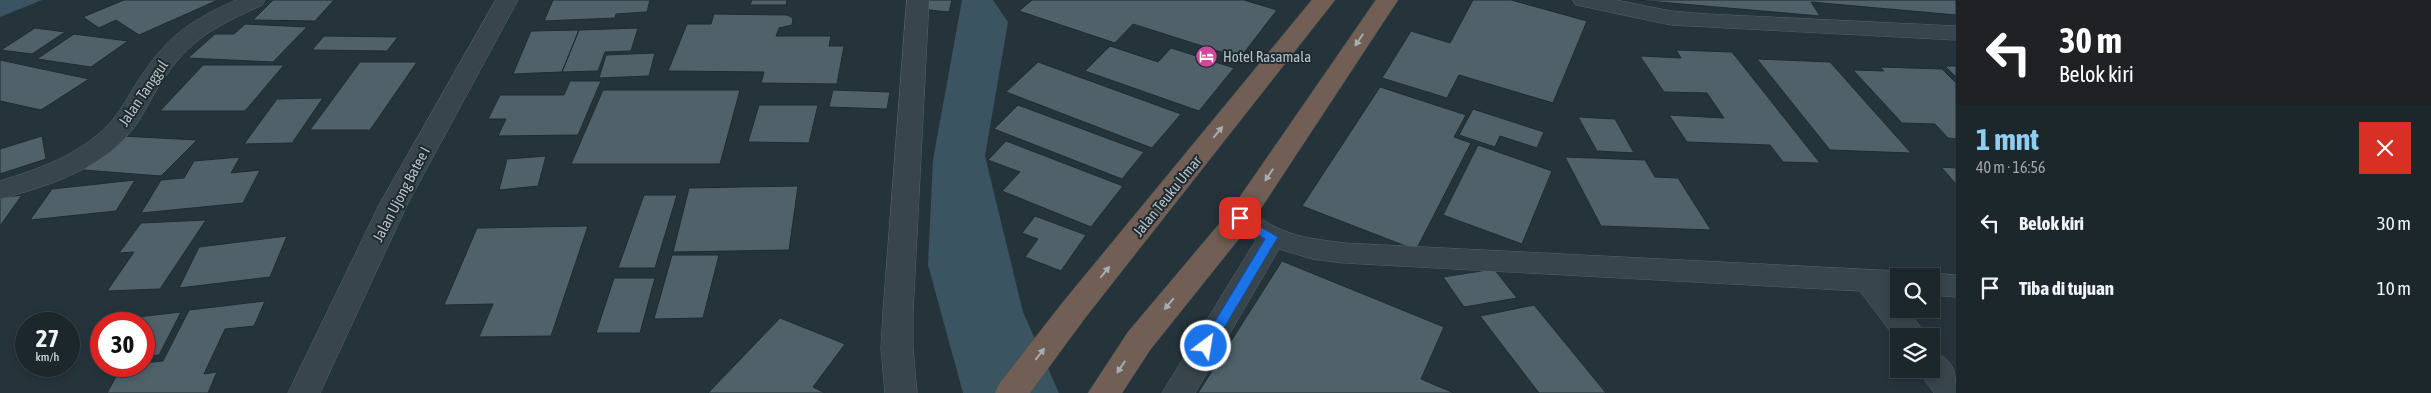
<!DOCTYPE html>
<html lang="id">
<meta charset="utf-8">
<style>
body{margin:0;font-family:"Asap Condensed",sans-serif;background:#252f34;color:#f1f3f6;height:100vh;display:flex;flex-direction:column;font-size:19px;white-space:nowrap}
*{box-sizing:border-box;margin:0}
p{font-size:16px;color:#a0a5a9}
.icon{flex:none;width:28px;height:28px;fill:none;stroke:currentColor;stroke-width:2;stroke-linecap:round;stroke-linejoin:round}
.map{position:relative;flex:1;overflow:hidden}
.details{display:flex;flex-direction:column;background:#1c272c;width:475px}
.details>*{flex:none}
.top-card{background:#202124;color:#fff;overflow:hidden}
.fabs{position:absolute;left:1890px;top:268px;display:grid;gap:10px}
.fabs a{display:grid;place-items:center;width:50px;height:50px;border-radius:0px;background:#1c272c;box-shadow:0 2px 8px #0003,0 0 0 1px #3a4448;font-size:25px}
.speed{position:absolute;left:15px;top:312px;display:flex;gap:10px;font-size:25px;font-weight:700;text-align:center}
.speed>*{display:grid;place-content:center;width:65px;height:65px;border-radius:50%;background:#1c272c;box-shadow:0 2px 8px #0003,0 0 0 1px #3a4448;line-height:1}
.speed small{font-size:12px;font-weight:400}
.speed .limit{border:8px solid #d22;background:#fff;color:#111}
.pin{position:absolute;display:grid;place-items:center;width:42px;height:42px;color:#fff;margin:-21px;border-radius:10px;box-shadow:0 2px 8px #0006}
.me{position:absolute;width:55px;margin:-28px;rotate:31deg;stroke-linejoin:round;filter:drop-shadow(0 0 4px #0008)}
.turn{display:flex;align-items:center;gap:18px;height:105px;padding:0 20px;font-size:22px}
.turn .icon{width:65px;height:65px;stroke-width:2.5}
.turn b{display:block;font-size:35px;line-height:42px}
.round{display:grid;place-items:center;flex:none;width:52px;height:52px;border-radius:0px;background:#252f34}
.overview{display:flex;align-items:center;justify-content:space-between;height:85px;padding:0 20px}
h1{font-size:30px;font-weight:700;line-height:38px;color:#8fcef1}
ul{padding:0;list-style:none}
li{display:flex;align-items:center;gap:15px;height:65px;padding:0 20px}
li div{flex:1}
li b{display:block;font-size:19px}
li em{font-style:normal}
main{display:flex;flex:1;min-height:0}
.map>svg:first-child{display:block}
.water{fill:#3a5461}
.building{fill:#506169;stroke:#1f2c32}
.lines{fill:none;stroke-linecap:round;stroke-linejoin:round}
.street-casing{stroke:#566369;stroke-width:1}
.highway-casing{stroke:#435056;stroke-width:1}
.street{fill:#38454c;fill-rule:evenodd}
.highway{fill:#715f56;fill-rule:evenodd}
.oneway{fill:#a7adb0}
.route{fill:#1a73e8;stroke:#114b97}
.labels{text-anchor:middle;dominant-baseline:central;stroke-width:4;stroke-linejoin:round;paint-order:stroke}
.poi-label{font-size:15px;fill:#b4c0c7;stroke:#1e2a30;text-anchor:start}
.street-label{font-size:15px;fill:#b4c0c7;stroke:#1e2a30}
</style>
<main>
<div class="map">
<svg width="1956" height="393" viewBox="0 0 1956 393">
<rect width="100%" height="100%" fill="#25343b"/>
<path class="water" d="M0,0H42L0,17Z
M962,0H993L1008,22L985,156L1023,312L1059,393H963L928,265L933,160Z"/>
<path class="building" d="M124,0H218L139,35L116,20L99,28L83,17Z
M273,0H334L315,21L253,20Z
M553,0H650L647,12L616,14L615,18L544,21Z
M752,0H787L786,5H750Z
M924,0H952L949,12L921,9Z
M1032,0H1244L1277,10L1240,58L1133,24L1115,43L1019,11Z
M1473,0H1511L1587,21L1553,103L1459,75L1447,98L1382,78L1411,31L1450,43Z
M1636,0H1956V15L1811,2L1820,16Z
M714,14L787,15L793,18L792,25L779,28L776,36H831L829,46H844L837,84L761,83L764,72L668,71L687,24H711Z
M245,24L307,27L273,62L188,58L215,34H234Z
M35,28L65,32L32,54L1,50Z
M638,28L631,51L605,52L598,71L562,72L579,30Z
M579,30L562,72L513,74L531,31Z
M74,34L128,41L91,67L37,59Z
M324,36L398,37L387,51L312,50Z
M1110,46L1158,62L1171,48L1234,68L1199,111L1085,71Z
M1676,50L1732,52L1820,163L1783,162L1770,145L1687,142L1669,115L1724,118L1707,93L1664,92L1640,56L1681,58Z
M655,53L649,76L599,78L606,55Z
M1757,59L1830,62L1911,153L1830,150Z
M0,60L89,79L41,110L0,101Z
M360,62H417L370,130H310Z
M1038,62L1181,114L1152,148L1006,92Z
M203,65H284L245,111H160Z
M1945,66H1956V77Z
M1880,67L1942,69L1956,83V139L1948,138L1935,124L1902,123L1853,70L1884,71Z
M570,81H601L578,135L498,136L506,119H488L500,95H564Z
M1380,87L1466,115L1454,137L1471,143L1416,250L1302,206Z
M603,90H740L720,164H571Z
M833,90L890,92L887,109L829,107Z
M323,98L292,143L244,144L277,99Z
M759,105H818L809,143L748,142Z
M1018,105L1144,152L1122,179L994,129Z
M1473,109L1544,132L1537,148L1500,136L1495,147L1459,135Z
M1578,117L1615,119L1634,153L1597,151Z
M42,136L46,159L0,174V149Z
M121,136L197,140L161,176L83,170Z
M1006,141L1123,186L1091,227L1002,191L1020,172L988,160Z
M1478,145L1552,171L1522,244L1443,215Z
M546,156L538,186L499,190L507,159Z
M240,157L231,173L260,170L243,203L141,213L161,180L184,178L194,161Z
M1565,157L1645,160L1655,177L1678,178L1711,230L1601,226Z
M1941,167L1956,168V184Z
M135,180L116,211L30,220L52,189Z
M798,186L789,250L673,252L689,188Z
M22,195L0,226V198Z
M644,195H677L655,268H618Z
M1035,216L1086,235L1061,271L1025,257L1038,239L1022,233Z
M206,220L160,289L107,291L134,252L119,253L141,223Z
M588,226L551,336L479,337L493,304L444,305L477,228Z
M287,236L270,277L179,288L199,247Z
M672,255H719L703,318L654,319Z
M1282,261L1444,327L1421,379L1454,393H1198Z
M1494,269L1517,298L1464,307L1443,277Z
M614,278H655L640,333H596Z
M265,301L254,326L225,329L204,374L217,372L208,393H107L122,366H144V363L163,361L189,310Z
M1534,305L1606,393H1539L1480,316Z
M181,312L159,355L144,357V324H126L129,318Z
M780,318L845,344L813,387L825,393H708Z"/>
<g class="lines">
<defs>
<path id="street" d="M236,0H265L262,5C215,27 190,38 161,83C149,101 141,122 126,137C93,172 45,187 0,199V181C39,169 79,155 108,125C120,113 128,96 138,81C167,36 188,22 236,0Z
M496,0H518L407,205L320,393H288L379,205Z
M907,0H929L913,312V348L917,393H885L881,348L883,312Z
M1573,0H1616L1671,11L1707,14L1956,26V40L1671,25L1576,5Z
M1240,208C1256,213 1267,224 1282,230C1301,238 1323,240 1344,243L1899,271L1911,276H1899V293H1895L1899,298V309H1907L1927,336H1899V343L1860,291L1344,263L1312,259L1279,249L1195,393H1162L1256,240L1230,225L1226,218L1230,211Z
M1931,273L1956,275V297L1931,295V276H1921Z
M1931,351C1954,359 1956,371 1956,393H1934L1917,369H1931Z"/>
<path id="highway" d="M1312,0H1335L1085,318L1030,393H995L999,384L1063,302Z
M1376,0H1398L1250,225L1150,350L1122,393H1088L1128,332L1230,211Z"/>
</defs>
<use href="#street" class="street-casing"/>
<use href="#highway" class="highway-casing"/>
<use href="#street" class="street"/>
<use href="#highway" class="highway"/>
</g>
<defs><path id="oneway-solid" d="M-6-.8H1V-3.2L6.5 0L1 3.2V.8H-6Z" transform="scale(1.25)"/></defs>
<g class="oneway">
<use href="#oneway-solid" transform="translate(1359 40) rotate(124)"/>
<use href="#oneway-solid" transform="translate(1218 132) rotate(-51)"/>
<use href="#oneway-solid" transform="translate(1269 175) rotate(124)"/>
<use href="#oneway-solid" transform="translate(1105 272) rotate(-51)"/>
<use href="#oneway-solid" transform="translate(1169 304) rotate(130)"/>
<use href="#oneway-solid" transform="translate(1040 354) rotate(-52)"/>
<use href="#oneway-solid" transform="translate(1121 367) rotate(124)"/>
</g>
<path class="route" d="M1240,215L1278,237L1211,350L1206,351L1200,346L1265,239L1236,221L1234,218Z"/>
<defs>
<symbol id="hotel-disc" viewBox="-11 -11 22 22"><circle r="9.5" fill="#d1479c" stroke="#1e2a30"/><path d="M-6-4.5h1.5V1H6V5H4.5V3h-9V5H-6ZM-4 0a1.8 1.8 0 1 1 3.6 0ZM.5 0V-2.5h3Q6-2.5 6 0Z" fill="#fff"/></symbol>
</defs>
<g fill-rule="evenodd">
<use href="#hotel-disc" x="1194" y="44" width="25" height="25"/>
</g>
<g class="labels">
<g class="poi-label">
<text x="1223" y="56">Hotel Rasamala</text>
</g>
<g class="street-label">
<text transform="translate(143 93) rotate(-56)">Jalan Tanggul</text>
<text transform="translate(401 194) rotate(-62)">Jalan Ujong Batee I</text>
<text transform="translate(1167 196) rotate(-51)">Jalan Teuku Umar</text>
</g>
</g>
</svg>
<div class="fabs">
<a><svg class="icon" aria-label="search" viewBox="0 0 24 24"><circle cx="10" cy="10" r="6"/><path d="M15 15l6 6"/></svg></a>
<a><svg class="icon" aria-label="layers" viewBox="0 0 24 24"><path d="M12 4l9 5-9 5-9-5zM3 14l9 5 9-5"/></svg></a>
</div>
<div class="speed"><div>27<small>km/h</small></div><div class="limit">30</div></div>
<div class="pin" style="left:1240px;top:218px;background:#d93025"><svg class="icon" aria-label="arrive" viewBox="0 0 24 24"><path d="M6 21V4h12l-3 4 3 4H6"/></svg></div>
<svg class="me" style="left:1206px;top:346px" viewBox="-20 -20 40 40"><circle r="17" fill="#1a73e8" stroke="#fff" stroke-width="3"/><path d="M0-11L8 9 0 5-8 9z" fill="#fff"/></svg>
</div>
<section class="details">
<div class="top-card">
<div class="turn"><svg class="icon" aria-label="left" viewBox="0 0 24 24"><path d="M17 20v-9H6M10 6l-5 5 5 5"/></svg><div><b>30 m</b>Belok kiri</div></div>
</div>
<div class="overview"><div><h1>1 mnt</h1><p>40 m · 16:56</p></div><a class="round" style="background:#d93025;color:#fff"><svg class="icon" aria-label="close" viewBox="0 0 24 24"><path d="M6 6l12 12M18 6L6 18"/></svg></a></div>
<ul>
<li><svg class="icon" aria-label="left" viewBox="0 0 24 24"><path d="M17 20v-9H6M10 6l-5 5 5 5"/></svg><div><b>Belok kiri</b></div><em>30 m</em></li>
<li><svg class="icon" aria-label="arrive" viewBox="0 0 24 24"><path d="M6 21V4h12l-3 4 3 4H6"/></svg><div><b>Tiba di tujuan</b></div><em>10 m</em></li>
</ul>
</section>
</main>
